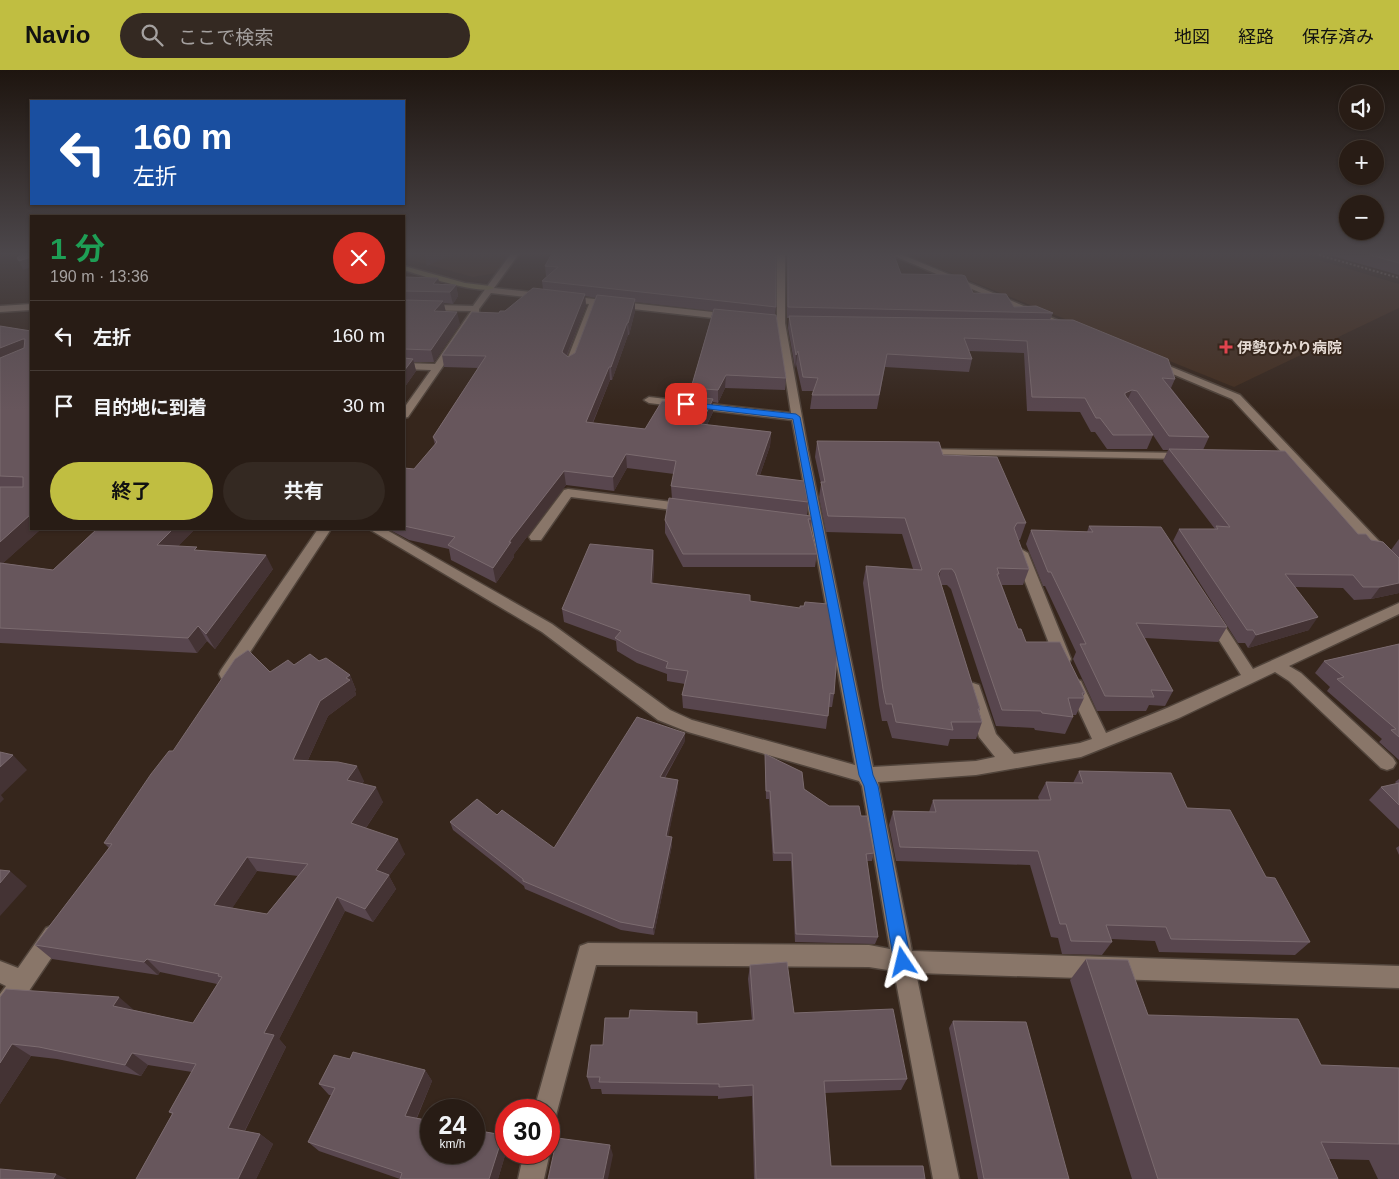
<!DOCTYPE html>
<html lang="ja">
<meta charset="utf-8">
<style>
body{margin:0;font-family:Helvetica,"Noto Sans JP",sans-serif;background:#342922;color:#f1f3f6;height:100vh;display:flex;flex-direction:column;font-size:19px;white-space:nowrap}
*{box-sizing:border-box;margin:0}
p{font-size:16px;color:#a5a1a0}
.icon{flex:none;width:28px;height:28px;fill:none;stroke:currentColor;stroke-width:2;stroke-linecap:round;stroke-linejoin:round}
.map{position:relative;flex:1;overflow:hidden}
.drawer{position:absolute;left:30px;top:145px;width:375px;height:315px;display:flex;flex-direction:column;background:#281c15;border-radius:0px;box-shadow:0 1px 4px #0004,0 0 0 1px #443a34}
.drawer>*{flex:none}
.top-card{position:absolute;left:30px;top:30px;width:375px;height:105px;border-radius:0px;box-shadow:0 1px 4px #0004,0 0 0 1px #443a34;background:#1a4fa0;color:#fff;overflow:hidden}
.tools{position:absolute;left:1339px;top:15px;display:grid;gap:10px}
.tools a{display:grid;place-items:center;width:45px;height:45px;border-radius:50%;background:#281c15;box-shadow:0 1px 4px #0004,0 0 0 1px #443a34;font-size:25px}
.speed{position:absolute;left:420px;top:1029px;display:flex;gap:10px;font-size:25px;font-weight:700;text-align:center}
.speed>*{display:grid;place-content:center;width:65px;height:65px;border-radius:50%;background:#281c15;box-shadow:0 1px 4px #0004,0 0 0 1px #443a34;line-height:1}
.speed small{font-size:12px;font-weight:400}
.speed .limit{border:8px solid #d22;background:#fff;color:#111}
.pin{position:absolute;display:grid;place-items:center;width:42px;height:42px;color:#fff;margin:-21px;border-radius:10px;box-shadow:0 2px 8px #0006}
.me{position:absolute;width:55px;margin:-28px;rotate:350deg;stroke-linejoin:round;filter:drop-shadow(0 0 4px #0008)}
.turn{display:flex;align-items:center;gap:18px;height:105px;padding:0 20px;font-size:22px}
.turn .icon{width:65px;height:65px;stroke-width:2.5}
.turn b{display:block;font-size:35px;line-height:42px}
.round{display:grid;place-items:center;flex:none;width:52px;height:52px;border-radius:26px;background:#342922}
.headline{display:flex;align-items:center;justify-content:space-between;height:85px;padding:0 20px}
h1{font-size:30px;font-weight:700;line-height:38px;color:#1e9e55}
.primary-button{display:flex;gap:10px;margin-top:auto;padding:10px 20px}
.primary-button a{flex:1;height:58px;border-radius:30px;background:#c0be41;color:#111;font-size:20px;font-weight:700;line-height:58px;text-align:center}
.primary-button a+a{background:#342922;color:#f1f3f6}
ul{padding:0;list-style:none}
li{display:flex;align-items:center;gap:15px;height:70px;padding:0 20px;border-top:1px solid #443a34}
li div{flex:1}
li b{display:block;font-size:19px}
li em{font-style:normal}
header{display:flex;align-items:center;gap:30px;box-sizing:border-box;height:70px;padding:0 25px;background:#c0be41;color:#111}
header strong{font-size:24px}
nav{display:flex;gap:28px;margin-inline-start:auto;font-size:18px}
.search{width:350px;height:45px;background:#342922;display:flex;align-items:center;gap:12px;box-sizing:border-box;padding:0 18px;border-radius:28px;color:#a5a1a0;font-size:19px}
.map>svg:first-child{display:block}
.built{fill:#442e1f}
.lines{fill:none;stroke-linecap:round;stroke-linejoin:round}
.street-casing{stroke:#51443b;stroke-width:3}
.secondary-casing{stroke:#51443b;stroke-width:3}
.path{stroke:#8a7c73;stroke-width:2;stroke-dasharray:2 2;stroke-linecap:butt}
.street{fill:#897669;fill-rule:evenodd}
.secondary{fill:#878056;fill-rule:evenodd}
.wall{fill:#58464e;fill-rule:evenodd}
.shaded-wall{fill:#443334}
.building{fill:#67565c;stroke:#7b6b6f;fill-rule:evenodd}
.route{fill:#1a73e8;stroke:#114b97}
.health-dot{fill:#e0444e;stroke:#36261c;stroke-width:2}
.labels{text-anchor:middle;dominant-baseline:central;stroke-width:4;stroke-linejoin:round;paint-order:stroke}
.far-poi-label{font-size:15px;font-weight:bold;fill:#e6dbd4;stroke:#36261c;text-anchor:start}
</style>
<header>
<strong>Navio</strong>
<div class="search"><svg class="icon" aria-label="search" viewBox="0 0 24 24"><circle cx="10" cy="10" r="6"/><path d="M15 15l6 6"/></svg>ここで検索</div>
<nav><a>地図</a><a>経路</a><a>保存済み</a></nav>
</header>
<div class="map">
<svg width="1399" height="1109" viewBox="0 0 1399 1109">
<rect width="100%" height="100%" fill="#36261c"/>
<path class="built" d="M408,185H509L496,203L473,207L404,188Z
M906,185H1302L1399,214V238L1234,317Z"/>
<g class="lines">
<defs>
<path id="street" d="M510,185H518L494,218L731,244L735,247L731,250L597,235L575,295L570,298L565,295L589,234L491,223L479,239V244L408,347L404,348V338L431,300L404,299V293L435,294L471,241L404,240V234L473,236Z
M777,185H785V253L808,380L873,697L976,691L995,687L979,667L965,619L967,615L973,613L979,615L996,664L1014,684L1080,673L1092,669L1067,615L1069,611L1075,609L1081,611L1106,663L1167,638L1241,605L1205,548L1207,544H1217L1253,599L1399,533V544L1289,596L1301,603L1393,688L1396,693L1393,698L1387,700L1381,698L1289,611L1275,602L1179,648L1081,687L976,705L878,712L912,881L1399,896V918L916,903L959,1109H933L894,901L869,897L596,895L555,1049L549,1051V1040H534L580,876L588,873L869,875L890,879L862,716L859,711L688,662L658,650L542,562L369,459H385L552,554L670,640L692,650L855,695L792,350L649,333L644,330L649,327L791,343L777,253Z
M892,185H903L1076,258L1074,260H1068Z
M31,234V240L0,242V236Z
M1152,289L1240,325L1399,492V504L1394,503L1232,329L1149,294V290Z
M923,379L1185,383L1191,386L1185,389L919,384L917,382L919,380Z
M568,419L688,434L694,438L688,442L571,427L541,470H531L529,467L531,464L564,420Z
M318,459H331L233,608L227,610L221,608L219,604L221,600Z
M1021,479L1028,483L1071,589L1069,593L1063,595L1057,593L1055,589L1014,483Z
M54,855L62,858L65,865L62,872L8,952L0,955V924L6,916L0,913V891L18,898L46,858Z
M549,1080L550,1082L544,1109H518L524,1082H549Z"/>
<path id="secondary" d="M404,196L465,213L490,216L494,218C483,226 420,205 404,200Z"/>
</defs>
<use href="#street" class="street-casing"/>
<use href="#secondary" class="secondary-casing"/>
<path class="path" d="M1319,185L1399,208"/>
<use href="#street" class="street"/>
<use href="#secondary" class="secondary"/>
</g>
<path class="wall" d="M551,185L776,237L775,245L786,308L785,320L725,318L718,333L713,332V342L707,355L771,362L770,376L760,405L808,432L807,445L812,449L811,458L817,484L815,497H683L665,463V450L672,429L671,416L674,404L627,398L614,421L566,415L514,484V487L496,513L451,490L449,479L409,470L388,459H404V398L414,399L435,375L433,367L478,298L444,297L442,285L499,243L505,241L543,219L542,211L547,206H546L545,196ZM585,226L596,228L575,283L568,287L567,286L586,236ZM635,232L713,241L691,318L692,327L687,332L645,359L593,353L610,310H612L628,265H629L635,241Z
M787,185H894L901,204L973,223L1014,237L1053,243L1050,250L1175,309L1171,318L1209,367L1203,380L1358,464L1391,480L1399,469V523L1371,529L1354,530L1343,518L1295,517L1309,560L1248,578L1245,573H1238L1173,471L1179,459H1215L1163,391L1168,380H1163L1153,365L1147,379H1107L1095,362H1091L1080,342L1027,341L1024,283L969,281L972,289L969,302L885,297L877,339H810L812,325L813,321H802L796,294L795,298L788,258L789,248H787Z
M1329,185H1399V205Z
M404,207L440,214L456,215L458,226L453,234L444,233L445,242L460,254L434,292H414L416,301L404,318Z
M0,256L31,261V459H41L3,493L53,500L97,459H195L178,476L198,480L273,499L215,579L207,571L197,583L0,573Z
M817,371L943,385L1026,453L1020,470H1018L1029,499L1023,515H1002L1018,559L1026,572L1085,623L1083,626L1084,628L1076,645H1073V647L1065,664L1035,660L1034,658L996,656L951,519L947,515H941L980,639L979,641L982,652L976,669H950L948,676L892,668L887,651H882L879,635L863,513L866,496L913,499L902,464L826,462L819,427L821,414L815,387Z
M1089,456L1227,557L1218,572L1145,568L1173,621L1165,636L1149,635L1146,641H1097L1073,589L1076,582L1045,516H1043L1026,474L1031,460L1087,462Z
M653,480L654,493L653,513L750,531L834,624L832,637H829L826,659L683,638L682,625L685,614L667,611V604L637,593L617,581L616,571L564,552L562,539Z
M1399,574V690L1379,672L1382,669L1327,621L1330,617L1315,603L1324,591Z
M319,591L350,605L356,620L355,621L356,625L328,646L308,690L364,711L362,714L383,732L366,758L405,784L389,806L396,819L373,852L345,841L279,969L286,977L245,1061L260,1064L273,1074L256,1109H136L172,1044L169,1042L192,1002L148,995L141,1006L57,989L31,986L0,1034V927L134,940L193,953L217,914L160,902L158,905L52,889L35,875L109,778L104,773L173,681L270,602L294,595ZM257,801L298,806L267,844L232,838Z
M685,671L665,708L678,710V718L668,766L672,775L654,865L621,860L525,819L524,816L453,760L450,752L497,745L554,778Z
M765,684L804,719L829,736L861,746L874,783L872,791H867L878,867L875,874L795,872L791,791H773L769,729H766L765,692Z
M1079,701L1187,738L1266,807L1310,872L1295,885L1159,882L1155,871L1111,869L1112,872L1102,885L1062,884L1058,868L1051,867L1030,795L896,791L889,755L893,741L929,742L933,730H1039L1038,727L1046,712L1073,713Z
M1399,709V759L1369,730L1381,717L1397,714L1395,712Z
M1399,776V785L1396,778Z
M1086,889L1148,945L1321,995L1399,998V1109H1378L1369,1090L1329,1089L1338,1109H1132L1070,910Z
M750,895L794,943L907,1009L901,1020L825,1023L831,1096L925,1109H754L752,1026L718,1029V1026L602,1024L601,1019H591L587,1007L697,954L752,950L748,909Z
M953,951L1069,1109H978L949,958Z
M350,989L425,1000L432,1011L417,1048L503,1065L506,1072V1082L498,1109H400L319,1081L308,1072L331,1025H329L319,1014Z"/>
<path class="shaded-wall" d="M425,185H452L427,196Z
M31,187V197L23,200L19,191Z
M438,208L441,219L433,214Z
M456,215L458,226L453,234L450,222Z
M585,224L586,236L563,294L562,282Z
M635,229V241L629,265L628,253Z
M443,231L446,242L434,241Z
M457,242L460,254L434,292L431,280Z
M627,253L628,265L612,310L611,297Z
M23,269L30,281L0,294V278Z
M798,281L796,294L795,298L796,285Z
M413,289L416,301L404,318V301Z
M609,297L610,310L587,366L586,352Z
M726,305L725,318L718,333V320Z
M1132,320L1126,333L1120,336L1125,323Z
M713,329V342L701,367V354Z
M771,362L770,376L755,419L756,405Z
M626,384L627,398L614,421L613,407Z
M564,401L566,415L514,484V487L496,513L493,498L509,472Z
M31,444V459H41L0,496V472Z
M173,459H195L165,490L157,475Z
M653,480L654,493L652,526L651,513Z
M266,485L273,499L215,579L206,564Z
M941,499L937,515L938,504Z
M1399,513V523L1371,529L1380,517Z
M1318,547L1309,560L1248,578L1256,565Z
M198,556L207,571L197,583L188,568Z
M350,605L356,620L355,621L356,625L328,646L301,705L293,690L320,631Z
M685,663V671L660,715V707Z
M13,685L27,700L1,725L4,729L0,733V697Z
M357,696L364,711L355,725L347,710Z
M678,710V718L667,774L666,766Z
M376,717L383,732L359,768L351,753Z
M672,767V775L654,865L653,858Z
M398,769L405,784L389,806L396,819L373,852L365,839L376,800Z
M247,787L257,801L225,849L214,835Z
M10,801L27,816L0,846V813Z
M337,827L345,841L279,969L286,977L241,1068L228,1058L264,963Z
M147,889L160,902L158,905L144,892Z
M119,927L134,940L128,949L113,936Z
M12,974L31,986L0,1034V993Z
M132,983L148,995L141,1006L125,995Z
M425,1000L432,1011L413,1056L405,1046Z
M260,1064L273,1074L256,1109H238Z
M503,1065L506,1072V1082L498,1109H489Z
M610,1075L613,1085L608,1109H603Z
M56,1104L67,1109H53Z"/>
<path class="building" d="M21,185H31V187L19,191L17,188Z
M551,185H776V237L542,211L558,197L545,196Z
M788,185H894L901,204L962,205L965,206L973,223L1006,224L1014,237L1036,236L1053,243L788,237Z
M1370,185H1399V193Z
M404,207L438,208L433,214L456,215L450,222L404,221Z
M533,218L585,224L562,282L568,287L575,283L597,225L635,229L628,253H627L611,297H609L586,352L645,359L662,331L687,332L689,326L713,329L701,354L771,362L756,405L804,411L808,432L671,416L676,391L626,384L613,407L564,401L509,472H511L493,498L448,475L455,467L404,456V398L414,399L437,372L433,367L486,286L442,285L472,242L499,243L500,241H505Z
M404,230L443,231L434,241L457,242L431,280L404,279Z
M714,239L776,245L786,308L726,305L718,320L691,318Z
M789,246L1073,250L1168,289L1175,309L1162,308L1209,367L1169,366L1137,321L1132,320L1125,323V325L1153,365H1113L1100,348H1096L1085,328L1032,327L1027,271L964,268L972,289L887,284L879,325H812L818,308L803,307L798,281L796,285Z
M0,256L31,261V444L0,472V417H23V407L0,406V288L24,278L25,269H23L0,278Z
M404,288L413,289L404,301Z
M817,371L939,372L943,385L997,387L1026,453H1017L1014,458L1029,499L997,498L999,504H997L1018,559H1021L1026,572H1060L1085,623H1082L1084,628H1068L1073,647L1042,643L1041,641L1002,640L955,503L952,499H941L938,504L980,639H978L982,652H951L953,660L896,652L892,634H886L883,619L866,496L922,500L905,448L828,446L821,412H825Z
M1169,379L1285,381L1358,464H1366L1371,470L1383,472L1399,488V513L1380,517H1363L1353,505L1285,504L1318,547L1256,565L1253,560H1247L1179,459H1218L1216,456L1230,457Z
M669,428L811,446L812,449H808L817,484H683L665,450Z
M1089,456L1161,457L1227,557L1136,553L1173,621L1151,620L1154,627L1105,626L1080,574H1086L1051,502H1048L1031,460L1093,462Z
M97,459H173L157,475L197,477L194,480L266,485L206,564L198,556L188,568L0,558V493L53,500Z
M590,474L653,480L651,513L750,525V531L800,538V536H804L805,532L828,534L837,584L834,624L830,623L828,646L682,625L688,601L666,598L668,592L636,580L615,568L621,561L562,539Z
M1399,574V667L1391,660L1396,659L1337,609L1344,607L1324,591Z
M248,580L270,602L288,590L294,595L310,584L319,591L326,588L350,605L346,608L350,610L320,631L293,690L338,692L357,696L347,710L376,717L351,753L398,769L376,800L389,805L365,839L337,827L264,963L274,965L228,1058L260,1064L238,1109H136L173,1043L169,1042L196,994L132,983L125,995L39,977L12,974L0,993V927L6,919L119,927L113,936L193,953L222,907L218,906L219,904L147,889L144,892L35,875L112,774L104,773L151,704L169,681H173L235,589ZM247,787L308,794L267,844L214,835Z
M637,647L685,663L660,707L678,710L666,766L672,767L653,858L620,852L523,811V809L450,752L477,729L497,745L502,740L554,778Z
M0,682L13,685L0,697Z
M765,684L802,702L804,719L829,736H859L861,746H867L874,783L866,784L878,867L796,864L792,783H774L770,721H766Z
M1079,701L1171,703L1187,738L1230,740L1266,807L1275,808L1310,872L1171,869L1166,857L1106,855L1112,872L1071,871L1066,854H1060L1038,781L900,777L893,741L936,742L933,730H1051L1046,712L1083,713Z
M1399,713V735L1381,717Z
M0,800L10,801L0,813Z
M1086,889L1128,890L1148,945L1298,949L1321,995L1399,998V1074L1321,1072L1338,1109H1158Z
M787,892L794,943L893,939L907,1009L824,1011L831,1096H923L925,1109H756L753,1015L719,1017V1014L599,1012L600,1007H587L591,975H603L605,948H629L630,940L697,942V954L754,950L750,895Z
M953,951L1026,952L1069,1109H984Z
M353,982L425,1000L405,1046L431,1051V1082H474V1060L503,1065L489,1109H400L402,1103L308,1072L335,1018L319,1014L334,985L350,989Z
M557,1068L610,1075L603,1109H548Z
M0,1099L56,1104L53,1109H0Z"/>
<linearGradient id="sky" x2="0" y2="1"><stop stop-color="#1e150f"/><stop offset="0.54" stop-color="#4c474b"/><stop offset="1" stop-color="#4c474b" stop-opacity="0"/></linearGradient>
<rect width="1399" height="340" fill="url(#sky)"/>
<path class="route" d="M686,332L796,344L800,347L873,705L878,716L911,892L909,898L903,900L897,898L894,892L864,716L859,705L793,349L683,336L682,334Z"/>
<path class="health-dot" d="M1223.5 269.5h5v5h5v5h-5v5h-5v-5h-5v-5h5z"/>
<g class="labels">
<g class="far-poi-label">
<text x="1237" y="277">伊勢ひかり病院</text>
</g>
</g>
</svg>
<div class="tools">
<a><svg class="icon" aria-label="sound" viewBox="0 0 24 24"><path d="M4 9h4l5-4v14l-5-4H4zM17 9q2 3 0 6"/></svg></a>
<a>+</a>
<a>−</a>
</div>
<div class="speed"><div>24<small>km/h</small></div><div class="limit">30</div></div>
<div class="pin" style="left:686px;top:334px;background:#d93025"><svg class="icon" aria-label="arrive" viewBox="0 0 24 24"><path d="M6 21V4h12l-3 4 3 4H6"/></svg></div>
<svg class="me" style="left:903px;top:892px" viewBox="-20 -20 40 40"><path d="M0-17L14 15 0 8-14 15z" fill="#1a73e8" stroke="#fff" stroke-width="4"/></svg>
<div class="top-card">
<div class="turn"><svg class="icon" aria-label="left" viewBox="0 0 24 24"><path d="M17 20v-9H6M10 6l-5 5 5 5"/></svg><div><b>160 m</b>左折</div></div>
</div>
<section class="drawer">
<div class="headline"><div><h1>1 分</h1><p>190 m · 13:36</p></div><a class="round" style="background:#d93025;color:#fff"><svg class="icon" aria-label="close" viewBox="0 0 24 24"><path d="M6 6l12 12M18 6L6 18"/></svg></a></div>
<ul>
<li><svg class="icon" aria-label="left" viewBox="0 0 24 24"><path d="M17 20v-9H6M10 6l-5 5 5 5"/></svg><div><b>左折</b></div><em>160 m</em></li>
<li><svg class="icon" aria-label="arrive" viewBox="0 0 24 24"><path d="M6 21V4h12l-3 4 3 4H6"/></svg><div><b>目的地に到着</b></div><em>30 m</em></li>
</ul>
<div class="primary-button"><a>終了</a><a>共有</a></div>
</section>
</div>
